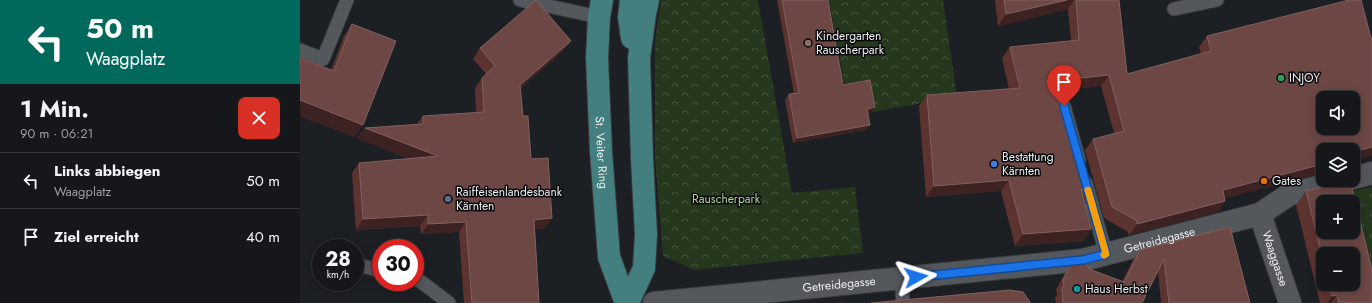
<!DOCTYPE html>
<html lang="de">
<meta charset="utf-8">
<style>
body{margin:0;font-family:Jost,sans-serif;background:#222427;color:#f1f3f6;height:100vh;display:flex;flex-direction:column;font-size:15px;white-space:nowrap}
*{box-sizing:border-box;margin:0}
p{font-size:13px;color:#9d9fa2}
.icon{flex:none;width:22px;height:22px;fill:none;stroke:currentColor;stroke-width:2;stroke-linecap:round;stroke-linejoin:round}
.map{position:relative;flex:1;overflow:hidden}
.details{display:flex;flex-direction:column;background:#15171a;width:300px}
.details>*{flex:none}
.guide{background:#00695c;color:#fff;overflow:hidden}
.controls{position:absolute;left:1016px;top:91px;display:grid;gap:8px}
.controls a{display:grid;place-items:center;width:44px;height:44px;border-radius:8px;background:#15171a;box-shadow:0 2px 10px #0003,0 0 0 1px #343639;font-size:20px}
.speed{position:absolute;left:12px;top:239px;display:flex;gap:8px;font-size:20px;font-weight:700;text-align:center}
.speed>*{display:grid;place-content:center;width:52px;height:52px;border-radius:50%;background:#15171a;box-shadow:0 2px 10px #0003,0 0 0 1px #343639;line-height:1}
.speed small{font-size:10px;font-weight:400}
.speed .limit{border:6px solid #d22;background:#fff;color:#111}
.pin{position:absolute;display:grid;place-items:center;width:34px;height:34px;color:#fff;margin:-41px -17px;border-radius:50% 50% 50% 0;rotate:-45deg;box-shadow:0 0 4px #0007}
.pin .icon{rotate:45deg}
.me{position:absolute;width:44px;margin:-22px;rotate:84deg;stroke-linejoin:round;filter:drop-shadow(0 0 3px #0008)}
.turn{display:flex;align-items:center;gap:14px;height:84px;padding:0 20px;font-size:18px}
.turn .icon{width:52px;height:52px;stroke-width:2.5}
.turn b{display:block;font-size:28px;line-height:34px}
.round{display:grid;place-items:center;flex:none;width:42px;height:42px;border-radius:8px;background:#222427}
.headline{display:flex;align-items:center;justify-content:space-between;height:68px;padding:0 20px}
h1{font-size:24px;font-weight:700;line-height:30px}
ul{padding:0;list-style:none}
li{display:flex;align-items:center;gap:12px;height:56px;padding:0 20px;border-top:1px solid #343639}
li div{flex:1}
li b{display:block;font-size:15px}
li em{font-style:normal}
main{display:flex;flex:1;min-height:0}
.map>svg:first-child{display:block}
.grass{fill:url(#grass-tufts)}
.park{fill:url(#park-crowns)}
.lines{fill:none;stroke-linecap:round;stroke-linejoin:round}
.lane-casing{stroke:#393b3e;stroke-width:15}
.street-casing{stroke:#393b3e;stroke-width:24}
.primary-casing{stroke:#393b3e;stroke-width:24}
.lane{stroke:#54575c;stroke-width:13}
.street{stroke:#54575c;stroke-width:22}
.primary{stroke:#437f7e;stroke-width:22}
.wall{fill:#5d332f;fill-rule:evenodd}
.shaded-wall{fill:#3c2322}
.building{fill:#6c4744;stroke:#80615f;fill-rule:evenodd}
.route-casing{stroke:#114b97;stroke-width:10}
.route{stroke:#1a73e8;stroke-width:7}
.slow{stroke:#f59e0b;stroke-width:7}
.education-dot{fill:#8d6e63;stroke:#08080a;stroke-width:1.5}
.leisure-dot{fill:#2e9e5b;stroke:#08080a;stroke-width:1.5}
.shop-dot{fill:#3f7fe0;stroke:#08080a;stroke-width:1.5}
.food-dot{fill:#e8710a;stroke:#08080a;stroke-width:1.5}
.service-dot{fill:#5c6f8a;stroke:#08080a;stroke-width:1.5}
.culture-dot{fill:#0f9aa8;stroke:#08080a;stroke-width:1.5}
.labels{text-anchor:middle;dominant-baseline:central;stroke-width:3;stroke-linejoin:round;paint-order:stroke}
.poi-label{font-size:12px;fill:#ebedf0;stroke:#08080a;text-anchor:start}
.street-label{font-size:12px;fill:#ebedf0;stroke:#08080a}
.park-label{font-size:12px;fill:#abd797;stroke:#08080a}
</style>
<main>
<section class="details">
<div class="guide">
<div class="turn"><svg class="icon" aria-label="left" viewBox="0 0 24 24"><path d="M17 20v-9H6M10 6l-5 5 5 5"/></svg><div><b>50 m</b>Waagplatz</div></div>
</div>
<div class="headline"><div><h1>1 Min.</h1><p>90 m · 06:21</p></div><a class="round" style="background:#d93025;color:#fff"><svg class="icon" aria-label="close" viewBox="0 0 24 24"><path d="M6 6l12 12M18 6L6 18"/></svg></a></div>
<ul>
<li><svg class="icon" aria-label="left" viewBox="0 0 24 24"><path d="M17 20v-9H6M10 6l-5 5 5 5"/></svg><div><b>Links abbiegen</b><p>Waagplatz</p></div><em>50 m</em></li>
<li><svg class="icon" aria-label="arrive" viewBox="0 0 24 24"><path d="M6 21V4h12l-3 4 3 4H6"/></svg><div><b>Ziel erreicht</b></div><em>40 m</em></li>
</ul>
</section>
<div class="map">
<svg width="1072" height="303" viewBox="0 0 1072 303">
<defs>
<pattern id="grass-tufts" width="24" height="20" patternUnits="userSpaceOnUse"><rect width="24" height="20" fill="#25371d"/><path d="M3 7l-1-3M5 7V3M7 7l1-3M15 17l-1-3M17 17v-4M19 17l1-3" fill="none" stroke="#45543e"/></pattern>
<pattern id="park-crowns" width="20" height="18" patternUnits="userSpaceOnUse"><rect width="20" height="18" fill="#25371d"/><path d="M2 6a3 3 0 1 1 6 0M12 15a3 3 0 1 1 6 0" fill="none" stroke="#45543e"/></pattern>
</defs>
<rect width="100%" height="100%" fill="#1c1f23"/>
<path class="grass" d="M1072,187V288L1053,202L1048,192Z"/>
<path class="park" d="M361,0H458L492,193L555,187L563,253L394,270L363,256L355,158V41Z
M529,0H643L657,97L550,116Z"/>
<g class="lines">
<defs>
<path id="lane" d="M220,0L299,17
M874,9L917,0
M0,50L23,59L47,0
M764,106L779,160
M786,183L806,254
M55,264L81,271
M601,278L603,303
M115,279L120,281L149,303"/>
<g id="street">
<path d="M1053,178L1072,173"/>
<path id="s1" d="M960,214L990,303"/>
<path id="s2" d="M354,303L783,260L960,214L990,194L1046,180"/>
</g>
<g id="primary">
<path id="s3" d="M302,0L299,17L297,58L301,152L309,257L326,303"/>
<path d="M331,0L329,17L332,38"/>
<path d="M328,303L344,268L346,235L342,159L339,58L345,14L348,0"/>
</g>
</defs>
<use href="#lane" class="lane-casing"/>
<use href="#street" class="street-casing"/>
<use href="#primary" class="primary-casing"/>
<use href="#lane" class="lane"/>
<use href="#street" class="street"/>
<use href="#primary" class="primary"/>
</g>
<path class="wall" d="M477,0H528L543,85L575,107L571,113L568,114L570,125L566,130L493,143L485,100L489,94H494Z
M695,0H819L827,74L901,54L899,47L907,36L1023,150V173L925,198V201L918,212L829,235L828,232L804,218L785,150L793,139L814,133L801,86L756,91L770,145L792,196L785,205L784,241L715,246L701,191L626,197L619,106L627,95L709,89L702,58L710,47L771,41L768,9L698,26Z
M52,24L55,137L0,116V58L31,70L44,36Z
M180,48L263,51L220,89L223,116L231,159L252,218L244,229H235L239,303H164L159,232L121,234L120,226L56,230L52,173L59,163L110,159L57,138L65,128L117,124L123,116L176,113L175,88L182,78L186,74L173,59Z
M1006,191L1072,303H1020L996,205ZM1023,254L1053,284H1023Z
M930,227L950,303H861L858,271L842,303H756L755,298L757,294L756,290L764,275L770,265L789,269L822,282L833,260L840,250Z"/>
<path class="shaded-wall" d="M767,0H774L768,9L698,26L706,14Z
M271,41L263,51L213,95L220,85Z
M809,75L801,86L746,92L754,81Z
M0,100L63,125L55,137L0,116Z
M575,107L571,113L563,114L567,109Z
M570,125L566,130L493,143L497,138Z
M65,128L138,156L131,167L57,138Z
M1072,147V156L1053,161V152Z
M1023,164V173L915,201L923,190Z
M709,180L701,191L626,197L634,186Z
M925,201L918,212L829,235L837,224Z
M128,215L120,226L56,230L63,219Z
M252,218L244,229L227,230L234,220Z
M166,222L159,232L121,234L128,224Z
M791,229L784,241L715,246L723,234Z
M1037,295L1031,303H1027L1032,296Z"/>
<path class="building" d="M236,0L271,41L220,85L223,116H228L231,159L248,158L252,218L234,220L239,303H172L166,222L128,224V215L63,219L59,163L138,156L65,128L123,124V116L184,112L182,78L195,66L180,48Z
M482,0H528L543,85L570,80L575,107L567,109L570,125L497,138L489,94L499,93Z
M704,0H767L706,14Z
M776,0H819L827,74L911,51L907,36L1049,0H1061L1071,38H1072V147L1053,152V150H1023V164L923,190L925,201L837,224L836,220L812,207L793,139L824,131L809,75L754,81L770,145L777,143L792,196L781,189L791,229L723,234L709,180L634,186L627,95L720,88L710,47L779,40ZM1023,98H1053V128H1023Z
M52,24L96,41L63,125L0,100V58L34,71Z
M1050,180L1072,270V303H1039L1037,295L1032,296L1029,284H1053V254H1023V260L1006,191ZM1023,202H1053V232H1023Z
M930,227L950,303H869L864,259L842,303H763L762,288L764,285L763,280L770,265L787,263L789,269L824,282L840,250Z
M710,290L723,292L730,302V303H571Z"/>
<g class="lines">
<defs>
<path id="route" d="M616,277L783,260L806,254L764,106"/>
</defs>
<use href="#route" class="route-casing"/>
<use href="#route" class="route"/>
<path class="slow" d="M788,190L806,254L804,255"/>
</g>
<circle class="education-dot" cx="508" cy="43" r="4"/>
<circle class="leisure-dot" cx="981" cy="78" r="4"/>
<circle class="shop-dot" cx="694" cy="164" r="4"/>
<circle class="food-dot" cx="964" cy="181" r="4"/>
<circle class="service-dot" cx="148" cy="199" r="4"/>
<circle class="culture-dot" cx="777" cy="289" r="4"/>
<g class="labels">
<g class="poi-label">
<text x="516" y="36">Kindergarten<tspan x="516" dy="14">Rauscherpark</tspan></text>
<text x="989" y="78">INJOY</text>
<text x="702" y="157">Bestattung<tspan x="702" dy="14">Kärnten</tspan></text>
<text x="972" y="181">Gates</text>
<text x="156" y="192">Raiffeisenlandesbank<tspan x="156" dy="14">Kärnten</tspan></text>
<text x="785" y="289">Haus Herbst</text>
</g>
<g class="street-label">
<text stroke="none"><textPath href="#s3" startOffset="153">St. Veiter Ring</textPath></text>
<text stroke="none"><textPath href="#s2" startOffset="510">Getreidegasse</textPath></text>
<text stroke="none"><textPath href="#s1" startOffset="47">Waaggasse</textPath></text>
<text stroke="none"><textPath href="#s2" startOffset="186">Getreidegasse</textPath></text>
</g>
<g class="park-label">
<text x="426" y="199">Rauscherpark</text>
</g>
</g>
</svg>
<div class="controls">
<a><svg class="icon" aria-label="sound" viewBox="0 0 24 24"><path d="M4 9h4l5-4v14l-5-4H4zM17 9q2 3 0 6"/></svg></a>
<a><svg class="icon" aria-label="layers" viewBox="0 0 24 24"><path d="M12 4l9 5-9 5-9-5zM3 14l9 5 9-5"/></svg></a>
<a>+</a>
<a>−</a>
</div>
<div class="speed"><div>28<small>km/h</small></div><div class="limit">30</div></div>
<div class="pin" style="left:764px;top:106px;background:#d93025"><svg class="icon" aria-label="arrive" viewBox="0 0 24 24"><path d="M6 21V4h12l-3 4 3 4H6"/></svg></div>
<svg class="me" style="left:616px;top:277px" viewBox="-20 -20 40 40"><path d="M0-17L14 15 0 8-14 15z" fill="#1a73e8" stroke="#fff" stroke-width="4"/></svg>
</div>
</main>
